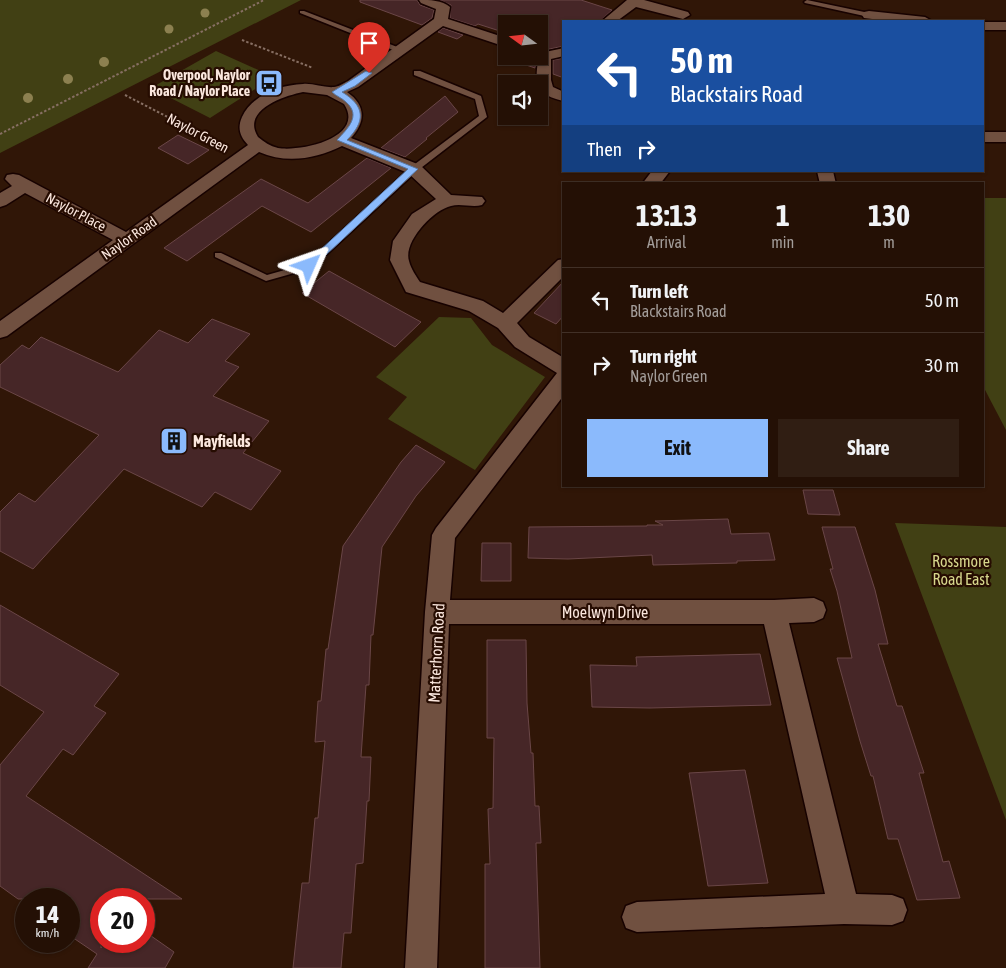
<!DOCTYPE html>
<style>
body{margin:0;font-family:"Asap Condensed",sans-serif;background:#301e13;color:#f1f3f6;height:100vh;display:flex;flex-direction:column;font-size:19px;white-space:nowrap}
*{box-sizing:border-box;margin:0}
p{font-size:16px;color:#a39d9a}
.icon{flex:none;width:28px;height:28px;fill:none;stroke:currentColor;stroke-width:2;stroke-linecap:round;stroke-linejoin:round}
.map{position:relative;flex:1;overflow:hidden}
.panel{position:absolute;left:562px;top:182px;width:422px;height:305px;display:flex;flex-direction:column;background:#241005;border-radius:0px;box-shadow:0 1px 4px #0004,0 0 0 1px #413027}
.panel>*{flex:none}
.top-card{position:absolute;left:562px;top:20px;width:422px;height:152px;border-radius:0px;box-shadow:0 1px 4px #0004,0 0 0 1px #413027;background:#1a4fa0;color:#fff;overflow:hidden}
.needle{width:32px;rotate:285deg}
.buttons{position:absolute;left:498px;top:15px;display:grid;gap:10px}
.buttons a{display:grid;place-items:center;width:50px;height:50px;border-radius:0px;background:#241005;box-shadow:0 1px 4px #0004,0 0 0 1px #413027;font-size:25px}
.speed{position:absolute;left:15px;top:888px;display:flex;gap:10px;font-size:25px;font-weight:700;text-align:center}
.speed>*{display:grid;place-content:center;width:65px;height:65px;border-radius:50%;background:#241005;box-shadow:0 1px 4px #0004,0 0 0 1px #413027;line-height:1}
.speed small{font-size:12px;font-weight:400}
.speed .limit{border:8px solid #d22;background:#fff;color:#111}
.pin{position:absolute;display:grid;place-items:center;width:42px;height:42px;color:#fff;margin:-51px -21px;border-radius:50% 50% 50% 0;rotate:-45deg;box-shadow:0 0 5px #0007}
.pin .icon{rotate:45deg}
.me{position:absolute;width:55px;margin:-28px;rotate:47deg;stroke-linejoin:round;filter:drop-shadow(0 0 4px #0008)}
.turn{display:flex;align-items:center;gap:18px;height:105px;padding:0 25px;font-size:22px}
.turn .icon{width:65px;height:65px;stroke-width:2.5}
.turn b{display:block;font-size:35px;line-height:42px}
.then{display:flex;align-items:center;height:48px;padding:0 25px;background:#0003;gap:10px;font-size:19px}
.eta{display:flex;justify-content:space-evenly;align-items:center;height:85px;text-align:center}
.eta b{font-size:30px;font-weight:700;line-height:35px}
.action{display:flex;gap:10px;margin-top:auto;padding:10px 25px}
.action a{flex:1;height:58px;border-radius:0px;background:#8bbafc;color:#111;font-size:20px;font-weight:700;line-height:58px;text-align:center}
.action a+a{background:#301e13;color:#f1f3f6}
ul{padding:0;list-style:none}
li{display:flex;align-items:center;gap:15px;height:65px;padding:0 25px;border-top:1px solid #413027}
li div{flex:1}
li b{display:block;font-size:19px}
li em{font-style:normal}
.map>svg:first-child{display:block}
.green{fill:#414014}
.building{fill:#462627;stroke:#6a4647}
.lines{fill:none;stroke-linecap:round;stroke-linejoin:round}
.service-casing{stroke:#170200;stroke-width:3}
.minor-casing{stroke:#170200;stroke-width:3}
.path{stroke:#876f63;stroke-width:2;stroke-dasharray:2.5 2;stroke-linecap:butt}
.service{fill:#705040;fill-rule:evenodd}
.minor{fill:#705040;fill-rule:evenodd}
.tree{fill:#8c8050}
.route{fill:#8bbafc;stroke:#5a79a4}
.labels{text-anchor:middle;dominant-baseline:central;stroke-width:4.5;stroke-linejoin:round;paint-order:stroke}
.far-poi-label{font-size:14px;font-weight:bold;fill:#fbe7de;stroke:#260c01;text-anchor:end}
.far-street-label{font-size:14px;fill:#fbe7de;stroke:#260c01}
.poi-label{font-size:16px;font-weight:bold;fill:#fbe7de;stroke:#260c01;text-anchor:start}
.park-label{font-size:16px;fill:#d7d78c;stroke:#260c01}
.street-label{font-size:16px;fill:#fbe7de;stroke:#260c01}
</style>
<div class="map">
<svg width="1006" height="968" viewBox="0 0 1006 968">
<rect width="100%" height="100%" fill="#301607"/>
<path class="green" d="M0,0H301L0,153Z
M216,51L274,77L210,118L151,88Z
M984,198H1006V430L984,388Z
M439,317L471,318L492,345L545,377L475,470L388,419L407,397L376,377Z
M895,523L1006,527V821V820Z"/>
<path class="building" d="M360,0H417L420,5L434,10L432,18L422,25L360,2Z
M440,0H581L612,10L600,21H564V46L545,50L539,48V24H506V33L478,24L475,26L450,18L451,5Z
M443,28L463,35L457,39L438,32Z
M506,54V56H531L536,62L535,68L503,57Z
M564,58V78L553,74V60Z
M445,96L458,112L426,138L427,139L405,157L381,148Z
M178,135L209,150L188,164L158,148Z
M367,158L391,168L311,232L262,206L187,261L164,248L261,179L308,203Z
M329,271L401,311L421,322L395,347L302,293Z
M564,281V315L556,324L534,313Z
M212,319L250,334L225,361L239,367L213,396L269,421L243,453L281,471L251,510L215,492L202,507L124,469L33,569L0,551V512L19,493L35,502L99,435L0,387V365L22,345L29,349L41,337L118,372L159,330L188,343Z
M416,445L445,462L416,496L382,547L373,635H371L369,685H366L361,757H371L369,801H367L363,863L356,864L351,933H344L341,968H293L302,883H309L315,818H318L325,741L315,742L318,701H321L326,649H328L343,546L401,462Z
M803,490H833L840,515L808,514Z
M728,519L731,534L769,533L775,560L737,561V563L653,565L652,555L568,559L528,558L529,527L647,526V525H663L655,521Z
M822,527H855L875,590L888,644H878L897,706H902L924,773H919L943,862L949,861L960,898L917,900L898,839H888L873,776H871L860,741L837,658H852L837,591L830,569H833Z
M482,543H511V581H481Z
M0,605L119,674L94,706L106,713L73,755L63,749L26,796L182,899H101V948L106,941H144V931L174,952L165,968H88L97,954L69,935V899H18L0,886V765L44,712L0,685Z
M487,640H526L527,703L531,753H533L535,806H539L541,843H536L540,968H485V864H490L488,809L493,808L494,738H487Z
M760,654L771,705L650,708L592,707L590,665L637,666L636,657Z
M745,770L768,883L708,886L689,773Z"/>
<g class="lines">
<defs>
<path id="service" d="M807,0L869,13L872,15L869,17L805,3L804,2Z
M300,11H304L405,50L398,52L300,13Z
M414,71H420L481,96L487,117L417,171L312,268L266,281L215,257V253H221L267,275L306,264L411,167L479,116L475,99L414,75Z"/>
<path id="minor" d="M419,0C430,0 442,0 450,7L448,19L506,38V47L443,26L358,87L347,92C366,105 366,122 351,138L420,165L451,195L482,197L485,201L482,205C472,208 461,203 451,206C433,210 403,242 409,261C411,269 416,276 420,282L483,301L503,313L558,260L564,259V276L517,323L529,337L564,358V395L455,538L450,600H774L814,598L823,602L826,610L823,618L814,622L789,623L856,894L892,895L903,899L907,910L903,921L892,925L844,924L637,932L626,928L622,917L626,906L637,902L825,894L764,624H449L437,968H405L425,612L432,535L436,528L557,373L515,347L498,328L469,311L406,292L390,260L393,241L412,214L436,199L408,173L342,146C316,159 286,164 259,152L7,336L0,338V321L113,240L25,193L6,205L0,207V193L12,186L5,179L7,175L13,174L19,175L126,232L248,145C240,137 237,128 242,117C252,95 280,85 303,84C313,83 324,88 334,87C338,87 344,83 348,81L434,19L436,9L421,3ZM303,92L327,95L344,104C366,138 300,152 278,148C270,146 264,142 258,137C241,110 284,96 303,92Z
M627,0H644L688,12L690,15L683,19L636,7L617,21H602Z
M869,11L925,17L932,21H889L864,18L862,15L864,12Z
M984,22H1006V30H984Z
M564,48V56L551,59V80L553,87L564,92V101C538,95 534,87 538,61L533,56H539V50L545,52Z
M984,132H1006V142H984Z
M652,171H670L660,184H642Z
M817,171H833L836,184H820Z"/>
</defs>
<use href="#service" class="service-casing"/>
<use href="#minor" class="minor-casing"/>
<path class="path" d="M242,40L313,68
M125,95L224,146
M0,134L264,0"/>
<use href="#service" class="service"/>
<use href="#minor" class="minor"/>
</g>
<g class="tree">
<circle cx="205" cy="13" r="4.5"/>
<circle cx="169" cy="29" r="4.5"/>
<circle cx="104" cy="62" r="5"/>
<circle cx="68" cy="79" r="5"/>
<circle cx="28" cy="98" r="5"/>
</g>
<path class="route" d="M366,71L372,73L355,86L342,92C365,106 366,121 347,140L418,169L312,268H305V264L408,169L337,140C347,129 362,116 346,102C342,98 336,96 332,92Z"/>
<defs>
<symbol id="bus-square" viewBox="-11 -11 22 22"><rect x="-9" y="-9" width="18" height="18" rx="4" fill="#8bbafc" stroke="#260c01"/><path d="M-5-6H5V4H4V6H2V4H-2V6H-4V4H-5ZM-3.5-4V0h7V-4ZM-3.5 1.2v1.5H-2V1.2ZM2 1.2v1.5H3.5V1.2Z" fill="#111"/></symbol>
<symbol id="building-square" viewBox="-11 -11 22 22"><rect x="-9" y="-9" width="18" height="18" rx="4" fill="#8bbafc" stroke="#260c01"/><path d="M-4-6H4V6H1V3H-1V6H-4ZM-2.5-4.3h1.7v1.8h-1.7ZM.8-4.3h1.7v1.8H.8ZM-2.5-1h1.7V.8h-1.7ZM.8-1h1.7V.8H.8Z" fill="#111"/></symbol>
</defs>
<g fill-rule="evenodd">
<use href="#bus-square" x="253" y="67" width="32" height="32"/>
<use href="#building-square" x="158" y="425" width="32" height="32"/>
</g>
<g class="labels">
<g class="far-poi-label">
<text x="250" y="75">Overpool, Naylor<tspan x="250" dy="16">Road / Naylor Place</tspan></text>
</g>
<g class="far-street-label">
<text transform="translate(198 133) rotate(28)">Naylor Green</text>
<text transform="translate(76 212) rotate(28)">Naylor Place</text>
<text transform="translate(129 238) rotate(-35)">Naylor Road</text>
</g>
<g class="poi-label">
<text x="193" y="441">Mayfields</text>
</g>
<g class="park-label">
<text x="961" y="561">Rossmore<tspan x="961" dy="18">Road East</tspan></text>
</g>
<g class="street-label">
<text x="605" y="612">Moelwyn Drive</text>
<text transform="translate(436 653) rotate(-87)">Matterhorn Road</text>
</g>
</g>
</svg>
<div class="buttons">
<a><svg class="needle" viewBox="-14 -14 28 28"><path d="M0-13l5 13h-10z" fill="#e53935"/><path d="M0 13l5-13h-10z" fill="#a39d9a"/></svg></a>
<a><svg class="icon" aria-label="sound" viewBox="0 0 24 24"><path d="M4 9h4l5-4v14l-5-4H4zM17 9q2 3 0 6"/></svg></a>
</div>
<div class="speed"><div>14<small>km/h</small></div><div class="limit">20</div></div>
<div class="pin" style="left:369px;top:73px;background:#d93025"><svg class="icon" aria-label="arrive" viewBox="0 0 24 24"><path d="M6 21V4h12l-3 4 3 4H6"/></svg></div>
<svg class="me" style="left:309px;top:266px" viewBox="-20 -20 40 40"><path d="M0-17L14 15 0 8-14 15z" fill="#8bbafc" stroke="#fff" stroke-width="4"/></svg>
<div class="top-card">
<div class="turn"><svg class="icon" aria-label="left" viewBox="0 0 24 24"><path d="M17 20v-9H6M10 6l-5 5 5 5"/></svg><div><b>50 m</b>Blackstairs Road</div></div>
<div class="then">Then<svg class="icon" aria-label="right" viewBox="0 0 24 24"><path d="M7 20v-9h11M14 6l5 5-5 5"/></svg></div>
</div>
<section class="panel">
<div class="eta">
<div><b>13:13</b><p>Arrival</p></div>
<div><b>1</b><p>min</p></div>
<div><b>130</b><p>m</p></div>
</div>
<ul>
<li><svg class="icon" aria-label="left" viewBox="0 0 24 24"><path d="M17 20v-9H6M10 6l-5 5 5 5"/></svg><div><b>Turn left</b><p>Blackstairs Road</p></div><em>50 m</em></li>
<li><svg class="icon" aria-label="right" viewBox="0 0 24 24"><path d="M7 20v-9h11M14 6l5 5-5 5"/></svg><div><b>Turn right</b><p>Naylor Green</p></div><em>30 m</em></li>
</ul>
<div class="action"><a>Exit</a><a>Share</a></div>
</section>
</div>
